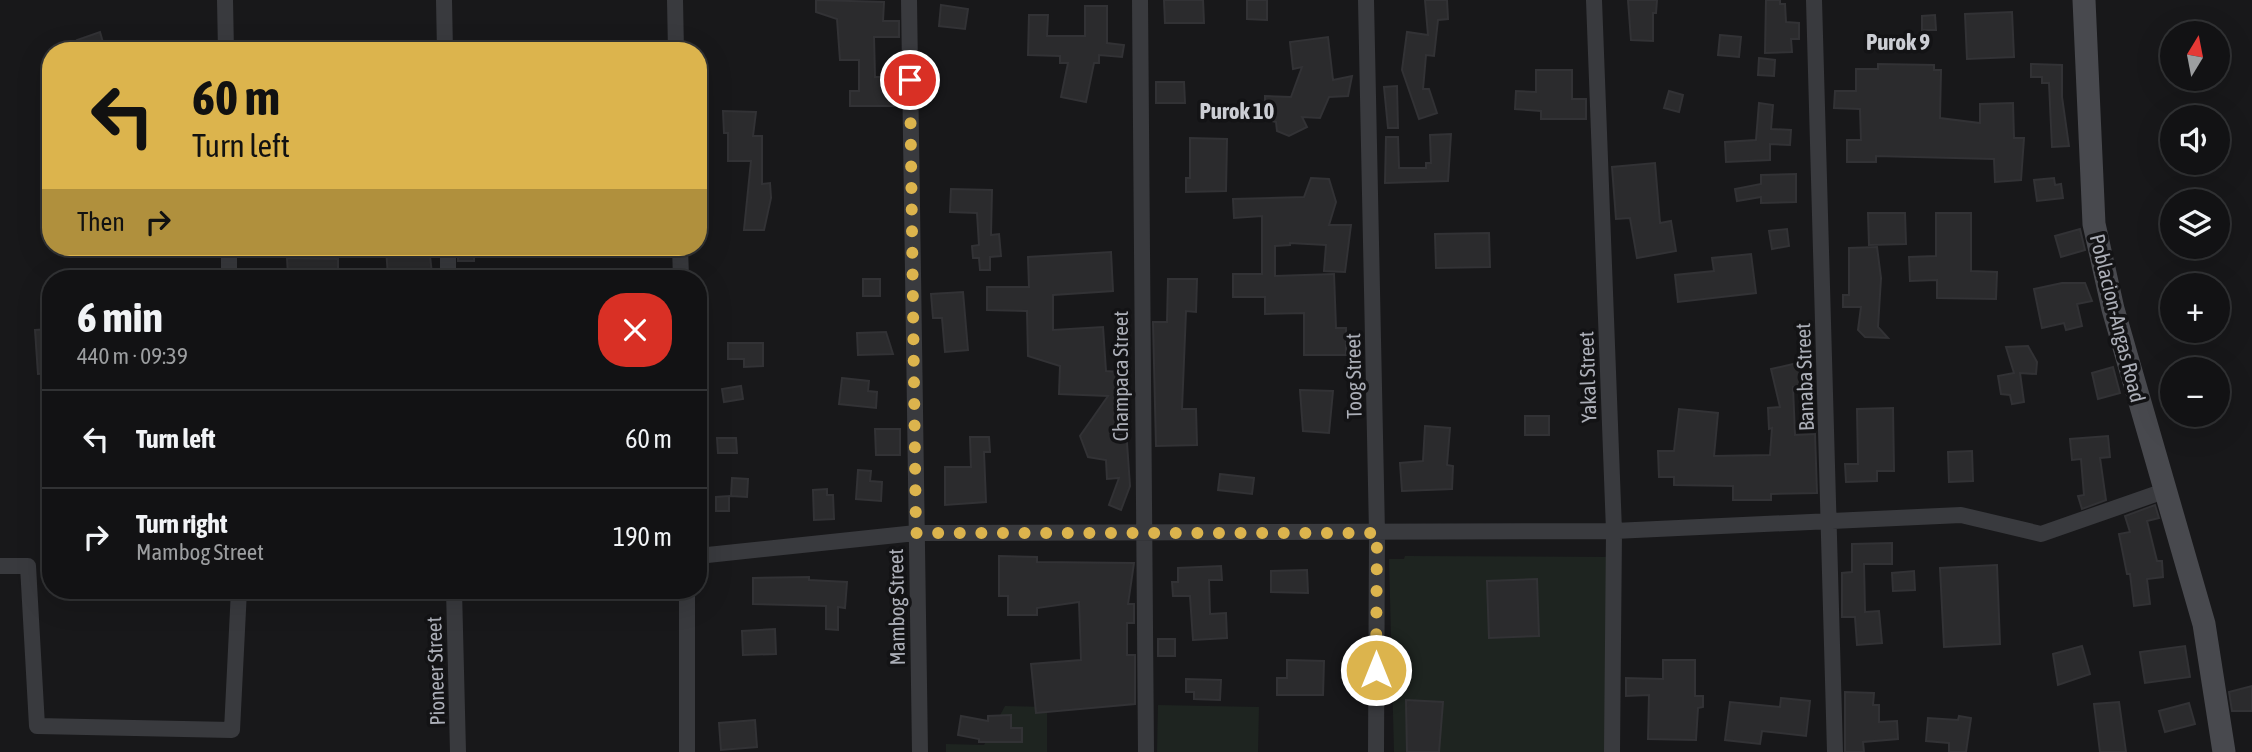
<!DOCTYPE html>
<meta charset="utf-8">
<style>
body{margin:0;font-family:"Asap Condensed",sans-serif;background:#1b1b1d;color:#f1f3f6;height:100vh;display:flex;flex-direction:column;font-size:26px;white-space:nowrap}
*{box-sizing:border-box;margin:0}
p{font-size:23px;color:#9c9ea0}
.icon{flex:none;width:38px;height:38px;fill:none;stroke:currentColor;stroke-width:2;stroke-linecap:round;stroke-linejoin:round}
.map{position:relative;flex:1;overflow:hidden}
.details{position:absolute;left:42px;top:270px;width:665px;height:329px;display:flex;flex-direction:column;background:#121214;border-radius:28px;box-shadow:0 7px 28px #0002,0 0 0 2px #313234}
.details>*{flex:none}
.top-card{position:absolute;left:42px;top:42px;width:665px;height:214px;border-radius:28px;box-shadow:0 7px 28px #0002,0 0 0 2px #313234;background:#dcb44d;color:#111;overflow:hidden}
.needle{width:46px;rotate:10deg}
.fabs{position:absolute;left:2160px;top:21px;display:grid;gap:14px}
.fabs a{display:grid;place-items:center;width:70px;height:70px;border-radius:50%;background:#121214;box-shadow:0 7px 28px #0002,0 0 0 2px #313234;font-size:35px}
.pin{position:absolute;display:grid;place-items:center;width:60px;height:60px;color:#fff;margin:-30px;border:4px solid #fff;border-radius:50%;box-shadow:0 2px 7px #0007}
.me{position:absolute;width:77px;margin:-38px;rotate:0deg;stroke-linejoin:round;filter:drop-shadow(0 0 5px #0008)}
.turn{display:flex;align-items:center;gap:24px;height:147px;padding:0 35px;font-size:32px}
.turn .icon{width:91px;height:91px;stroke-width:2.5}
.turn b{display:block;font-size:49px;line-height:60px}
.then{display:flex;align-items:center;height:66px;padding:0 35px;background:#0003;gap:14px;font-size:26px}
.round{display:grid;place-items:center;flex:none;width:74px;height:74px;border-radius:28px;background:#1b1b1d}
.headline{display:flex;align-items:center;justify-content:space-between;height:119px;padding:0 35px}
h1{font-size:42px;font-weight:700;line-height:52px}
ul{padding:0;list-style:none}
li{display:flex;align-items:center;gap:21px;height:98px;padding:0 35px;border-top:2px solid #313234}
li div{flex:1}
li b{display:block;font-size:26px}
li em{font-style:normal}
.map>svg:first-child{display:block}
.green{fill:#1e2420}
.building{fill:#2b2b2d;stroke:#323235;stroke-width:2}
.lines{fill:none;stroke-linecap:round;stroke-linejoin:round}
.street{stroke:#393a3e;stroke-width:16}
.secondary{stroke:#48494e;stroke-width:23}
.route{stroke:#dcb44d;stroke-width:12;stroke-dasharray:0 21.6}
.labels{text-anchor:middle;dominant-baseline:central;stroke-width:7;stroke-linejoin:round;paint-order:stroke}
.street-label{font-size:21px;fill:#acafb8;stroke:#131315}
.neighbourhood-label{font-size:23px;font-weight:bold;fill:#ccced4;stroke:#131315}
</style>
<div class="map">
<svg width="2252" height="752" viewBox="0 0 2252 752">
<rect width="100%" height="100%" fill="#18181a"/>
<path class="green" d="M1405,556L1610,557L1609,752H1394L1389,559H1404Z
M1158,705L1259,707L1258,752H1157Z
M1005,706L1047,707V752H946V744L984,745Z"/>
<path class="building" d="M816,0L884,2L883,21H899V37H874L875,77H895V106H850V91H859V60H840L837,19L816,12Z
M1164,0H1203L1204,23H1165Z
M1247,0H1267V20L1247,19Z
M1425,0H1447L1448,19L1438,20L1434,56L1426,55L1423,89H1429L1437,113L1419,119L1402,70L1407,32L1428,35Z
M1628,0H1657L1656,13H1653V41L1631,40Z
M1766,0H1780V4H1785L1786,22L1799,23V39H1791L1792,52L1765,53Z
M941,5L968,9L965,29L939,26Z
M1085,6H1107V43L1124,45L1122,57L1099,55V63H1094L1086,102L1061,97L1068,63H1060V56L1028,55L1029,15H1048L1047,36H1085Z
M2012,12L2014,57L1967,59L1965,14Z
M1935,15L1936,30H1922V16Z
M100,32L104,46L81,51L77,40Z
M1720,35L1741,37L1739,57L1718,55Z
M1328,37L1333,80L1352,76L1348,96L1329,97L1320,118L1302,117L1307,127L1289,136L1277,131L1276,122L1265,119V96L1291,97L1302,67L1293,69L1290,42Z
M1759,58L1775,60L1774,76L1758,75Z
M1878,64L1934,65V70H1941L1940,118L1980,123V104L2013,103L2014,138H2024L2021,180L1995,182L1994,159L1876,156V162H1847V140H1861L1860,109L1834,108L1835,91H1856V69H1878Z
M2031,64L2062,65V97L2069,146L2052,147L2049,83H2042V77H2031Z
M1536,70H1572V99H1586V119H1541V111L1515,109L1516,91L1536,92Z
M1156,82H1184L1185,103H1156Z
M1397,86L1398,128H1388L1384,87Z
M1669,91L1683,95L1679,112L1664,108Z
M1759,103L1773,105L1771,129L1791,130L1790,145L1770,144V160L1726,162L1725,142L1756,140Z
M723,111L756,112L753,136H762V184L770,183L771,198L764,230H744L751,161H728V133H724Z
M1451,134L1448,181L1385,183L1386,137H1398L1399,168H1426V163H1431L1430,135Z
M1190,138L1227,139L1226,191L1186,192V178H1190Z
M1655,163L1660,223L1671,221L1676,251L1637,258L1630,218L1616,219L1612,167Z
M1796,174V202L1761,203V197L1737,201L1735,189L1761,184V175Z
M1311,178L1329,179L1336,202L1329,225H1351L1345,272L1324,271L1326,245L1290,243V245L1275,246V276L1334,274L1336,328H1346V355H1304V313L1265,314V297H1233V274H1262V216L1234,218L1233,199L1304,197Z
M2054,178L2055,185L2061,184L2063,198L2037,201L2034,180Z
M951,189L992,190L991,235L999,234L1001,256L990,257V270H980L979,258H973L972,246L979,245L977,213L950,212Z
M1868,213H1905L1906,244L1869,245Z
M1936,213H1971V271L1997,272L1996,299L1937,298V280L1910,281L1909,257L1936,256Z
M1787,229L1789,246L1772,249L1769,231Z
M2080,229L2085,250L2061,257L2055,236Z
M1489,233L1490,267L1436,268L1435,234Z
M429,247L432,274L388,277L386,248Z
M458,247H474V261H458Z
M1877,247L1881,278L1878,327L1888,338L1865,337L1858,330L1861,307H1843V295H1849V248Z
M1111,252L1113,291L1053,295V330L1103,327L1106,371L1119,372L1117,415L1125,414L1130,486L1121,510L1109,505L1119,478L1107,479L1106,460L1088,457L1080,436L1108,396L1059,394L1060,366L1028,356L1027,311L987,310V287H1029L1028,257Z
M1751,254L1756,293L1678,302L1675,275L1714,271L1712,258Z
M287,258L338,259V276H288Z
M863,279H880V296H863Z
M1168,279H1197L1196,312L1186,311L1182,409H1196L1197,445L1156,446L1153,322H1167Z
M2062,283H2085L2092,301L2077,304L2082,326L2066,330L2064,323L2042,328L2034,289Z
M963,292L968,350L945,352L942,318H933L931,294Z
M51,329V373L38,374L35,330Z
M886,332L893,354L858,355L857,333Z
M728,343H763V366L744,367V359H728Z
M2028,346L2037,362L2036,374L2020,373L2024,402L2012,404L2010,395L2001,394L1998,376L2014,373L2006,347Z
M1802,362L1808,383L1793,387L1795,435L1815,434L1817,493L1771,494V500H1733V486L1674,485V477H1659L1658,451H1674L1679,409L1718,413L1714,456L1770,455L1772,428L1769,429L1768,408L1780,407L1771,369Z
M2113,367L2120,393L2098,399L2092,373Z
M842,378L869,381L868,391L877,392L876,408L839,404Z
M741,386L743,399L724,402L722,389Z
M1300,390L1333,391L1329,433L1303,431Z
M1893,408L1894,471H1877V481L1846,482L1845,464H1858L1857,409Z
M1525,416H1549V435H1525Z
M1425,426L1450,428L1447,465L1453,466L1452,489L1402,491L1400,463L1423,461Z
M875,429H900V455H876Z
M2108,436L2110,457L2100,458L2106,500L2082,509L2078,496L2084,495L2081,459L2072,460L2070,439Z
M970,437H989L990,452H984L986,502L945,505V467H971Z
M717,438H736L737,453H718Z
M1972,451L1973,481L1949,482L1948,452Z
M858,470L871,471L870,481L882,482L881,501L856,499Z
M1220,474L1254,478L1252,494L1218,490Z
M732,478L748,479L747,497L731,496Z
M827,489V495H833L834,519L814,520L813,490Z
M729,496V511H716V497Z
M2155,505L2159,518L2147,521L2157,561H2162L2163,577L2147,579L2150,604L2134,606L2130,574H2127L2119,534L2130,532L2125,516Z
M1892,543V564H1864L1865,612L1879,611L1882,643L1857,645L1855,617H1842V573L1852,572V544Z
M999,556L1037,557V562L1134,563L1128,604H1134V623H1127V655H1135V704L1036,713L1031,664L1081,660L1079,602L1037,608V615H1008V596H999Z
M1997,565L2000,644L1944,647L1940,568Z
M1221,566L1222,580H1209L1210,614L1226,613L1227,638L1193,640L1190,596H1173L1172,582H1178V568Z
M1307,570L1308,593L1271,592V571Z
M1914,571L1915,590L1893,591L1892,573Z
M809,577V580L847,582L845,608L838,607V630L826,629V606L753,604V578Z
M1537,579L1539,636L1489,638L1487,581Z
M775,629L776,654L743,655L742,631Z
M1158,639H1175V656H1158Z
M2082,646L2090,674L2058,685L2053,654Z
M2185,646L2190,677L2145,683L2140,652Z
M1287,660L1324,661L1323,695H1277V678H1287Z
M1663,660H1695V696H1703V707L1698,708L1696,740L1648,739L1649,695L1626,696V678L1663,679Z
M1186,679L1221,680L1220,700L1194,699V692H1186Z
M2252,686V711H2232L2229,692Z
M1845,692L1874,693L1873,705H1879V722L1897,721L1898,739L1863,742L1864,752H1845Z
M1781,698L1810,701L1806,736L1762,731L1760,744L1725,740L1730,702L1780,707Z
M1406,700L1443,702L1439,752H1407Z
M2119,702L2126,752H2100L2094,704Z
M2189,703L2195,724L2165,732L2159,711Z
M1011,715V728H1022V742H979V739L958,735L961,716L988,721V716Z
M1959,716L1971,718L1966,752H1949V743L1926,741L1928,718L1958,720Z
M755,720L757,747L721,750L719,723Z"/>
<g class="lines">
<path class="street" d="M225,0L226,51
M444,0L445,51
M675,0L676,51
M909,0L920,752
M1140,0L1146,752
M1366,0L1377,533L1376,752
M1594,0L1614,531L1612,752
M1814,0L1835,752
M229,247V278
M448,247V278
M680,247L681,278
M698,556L916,533L1614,531L1961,515L2041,534L2167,490
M0,566H28L37,726L232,730L239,590
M454,590L458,752
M687,590V752"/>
<path class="secondary" d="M2084,0L2094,224L2113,309L2204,624L2224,752"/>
</g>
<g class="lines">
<path class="route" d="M910,80L916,533H1377L1376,670"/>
</g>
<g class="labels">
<g class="street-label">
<text transform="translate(2118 318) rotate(76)">Poblacion-Angas Road</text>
<text transform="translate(1120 376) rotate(-90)">Champaca Street</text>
<text transform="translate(1353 376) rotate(-91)">Toog Street</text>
<text transform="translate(1587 377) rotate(-92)">Yakal Street</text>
<text transform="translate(1804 377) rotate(-92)">Banaba Street</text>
<text transform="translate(896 607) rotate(-91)">Mambog Street</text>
<text transform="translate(435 671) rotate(-92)">Pioneer Street</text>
</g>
<g class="neighbourhood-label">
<text x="1898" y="42">Purok 9</text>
<text x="1237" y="111">Purok 10</text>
</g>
</g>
</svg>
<div class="fabs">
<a><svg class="needle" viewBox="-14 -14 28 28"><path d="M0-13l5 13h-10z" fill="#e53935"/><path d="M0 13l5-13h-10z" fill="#9c9ea0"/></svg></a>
<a><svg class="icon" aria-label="sound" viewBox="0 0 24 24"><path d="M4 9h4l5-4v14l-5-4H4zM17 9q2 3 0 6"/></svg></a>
<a><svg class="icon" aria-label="layers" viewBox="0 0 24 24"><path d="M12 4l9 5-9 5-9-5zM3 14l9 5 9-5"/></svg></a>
<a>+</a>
<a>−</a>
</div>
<div class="pin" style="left:910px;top:80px;background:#d93025"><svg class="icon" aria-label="arrive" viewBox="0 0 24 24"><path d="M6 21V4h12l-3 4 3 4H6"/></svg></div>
<svg class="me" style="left:1376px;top:670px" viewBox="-20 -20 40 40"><circle r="17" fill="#dcb44d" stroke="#fff" stroke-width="3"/><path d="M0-11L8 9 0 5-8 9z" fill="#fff"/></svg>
<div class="top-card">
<div class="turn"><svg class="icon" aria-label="left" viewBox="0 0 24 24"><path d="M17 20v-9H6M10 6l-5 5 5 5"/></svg><div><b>60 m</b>Turn left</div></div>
<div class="then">Then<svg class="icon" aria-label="right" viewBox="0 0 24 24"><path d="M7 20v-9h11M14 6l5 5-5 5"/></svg></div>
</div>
<section class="details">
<div class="headline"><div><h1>6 min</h1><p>440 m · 09:39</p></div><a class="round" style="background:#d93025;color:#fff"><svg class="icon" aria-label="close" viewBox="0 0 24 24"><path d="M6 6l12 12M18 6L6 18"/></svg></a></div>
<ul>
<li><svg class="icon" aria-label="left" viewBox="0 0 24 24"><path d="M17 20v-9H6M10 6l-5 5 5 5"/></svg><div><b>Turn left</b></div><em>60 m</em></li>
<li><svg class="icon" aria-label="right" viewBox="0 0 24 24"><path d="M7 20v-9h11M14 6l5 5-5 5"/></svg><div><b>Turn right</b><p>Mambog Street</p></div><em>190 m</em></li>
</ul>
</section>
</div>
